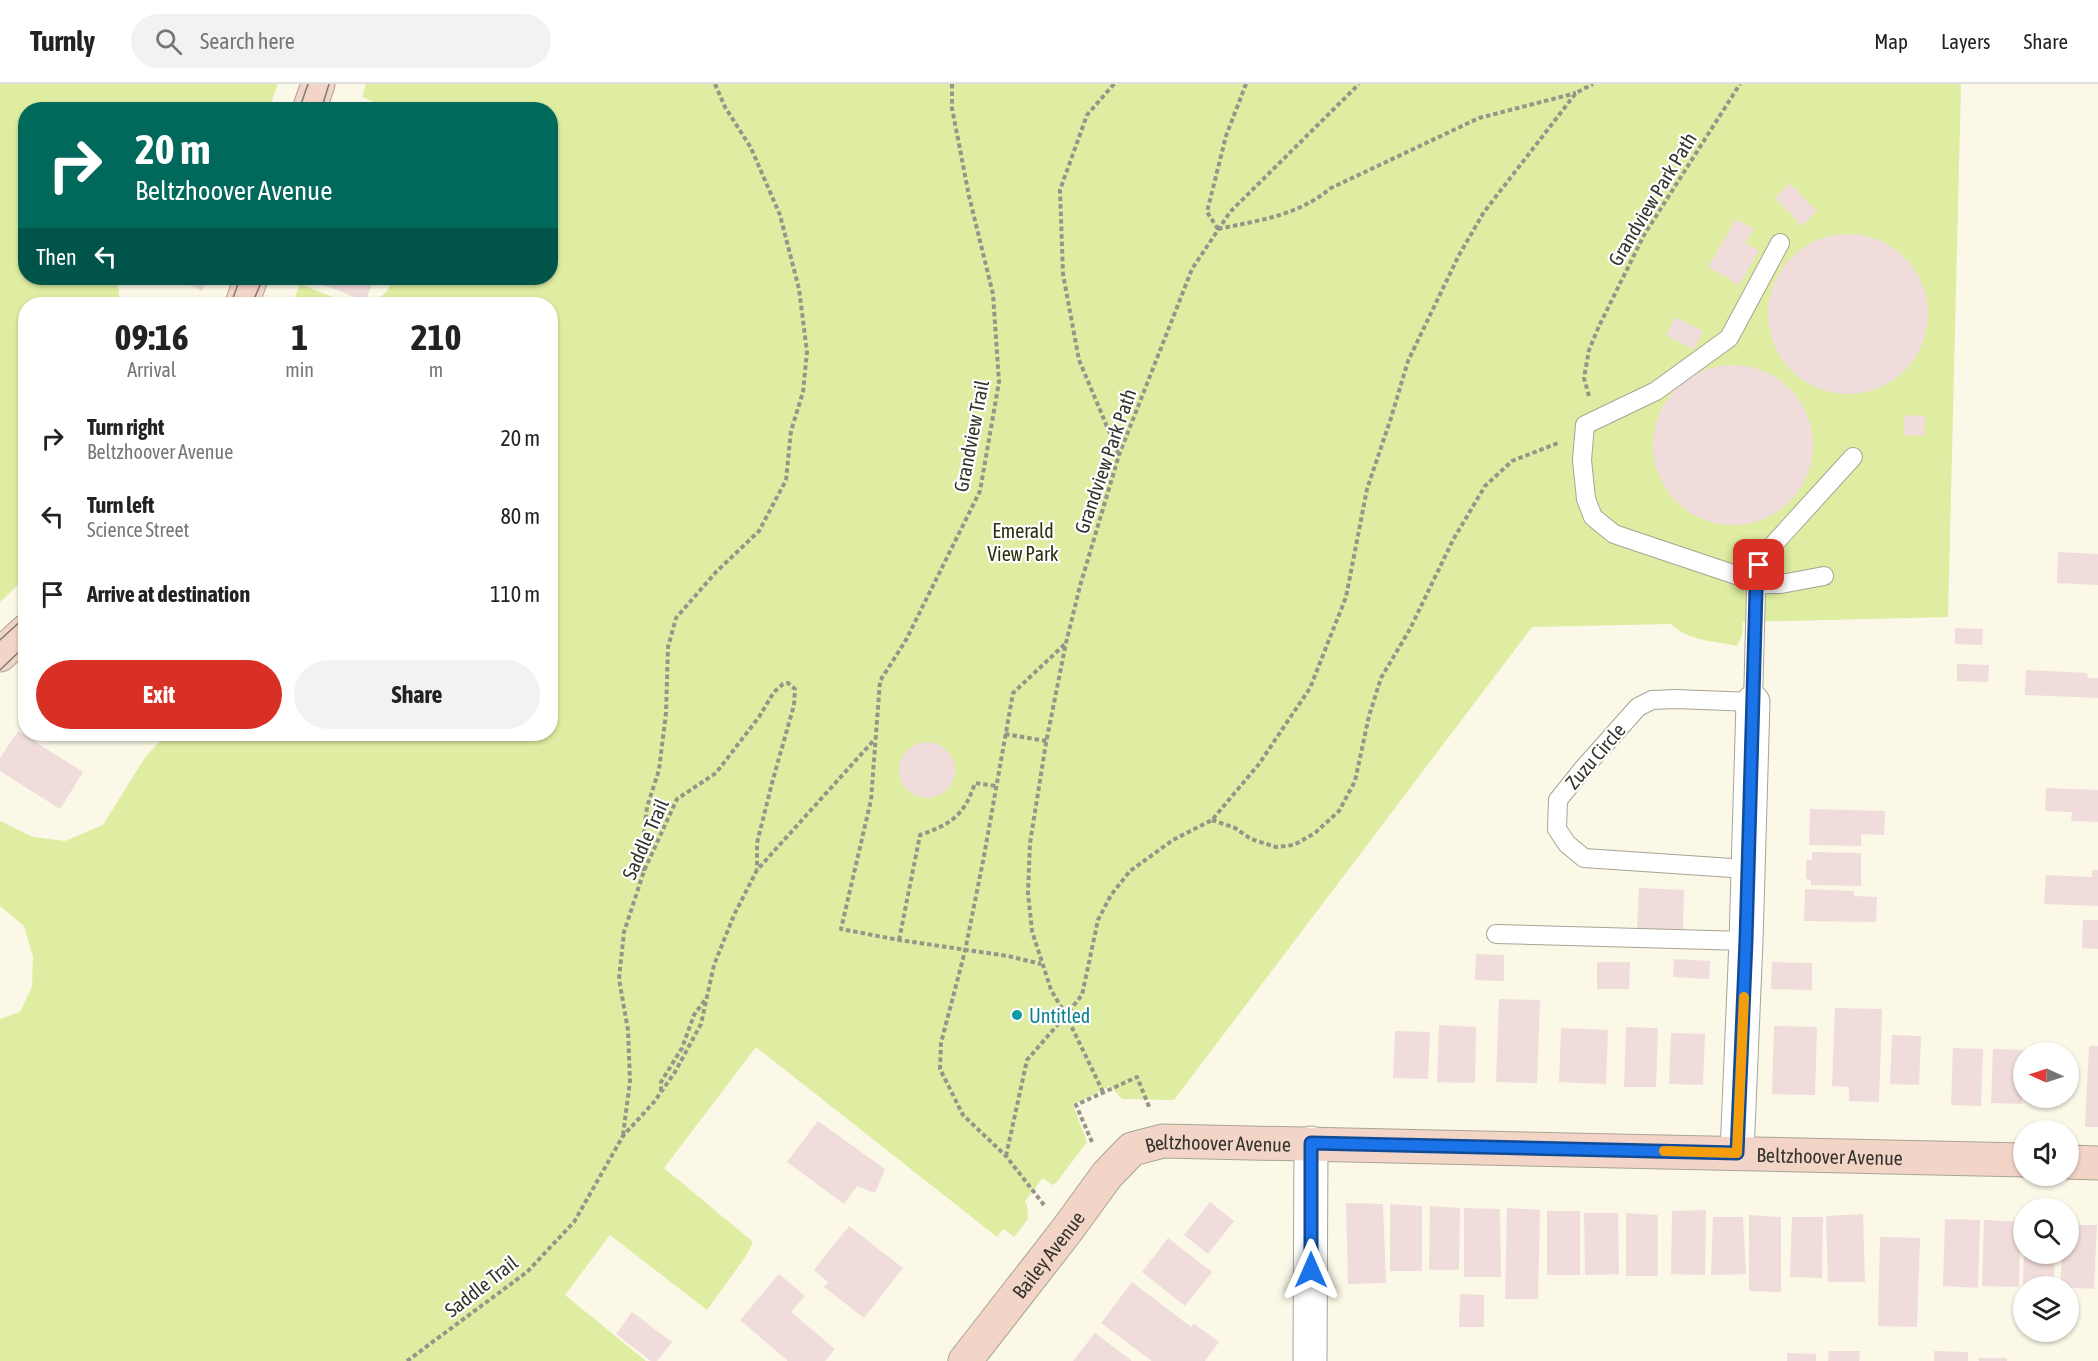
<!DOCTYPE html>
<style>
body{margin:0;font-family:"Asap Condensed",sans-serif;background:#f2f2f2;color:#222;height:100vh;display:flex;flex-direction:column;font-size:22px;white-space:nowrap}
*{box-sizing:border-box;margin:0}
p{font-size:20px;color:#767676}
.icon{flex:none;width:33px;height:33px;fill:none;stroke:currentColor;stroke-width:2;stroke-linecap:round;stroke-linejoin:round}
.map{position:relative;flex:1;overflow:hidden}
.details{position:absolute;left:18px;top:213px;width:540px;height:444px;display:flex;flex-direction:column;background:#fff;border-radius:24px;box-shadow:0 2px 4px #0004}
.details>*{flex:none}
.banner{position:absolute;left:18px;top:18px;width:540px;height:183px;border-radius:24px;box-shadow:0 2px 4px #0004;background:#00695c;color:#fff;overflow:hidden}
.needle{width:39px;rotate:273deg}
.controls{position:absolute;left:2013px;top:958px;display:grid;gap:12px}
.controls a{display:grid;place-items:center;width:66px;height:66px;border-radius:50%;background:#fff;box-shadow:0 2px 4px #0004;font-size:30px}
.pin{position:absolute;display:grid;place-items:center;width:51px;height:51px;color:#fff;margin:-26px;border-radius:12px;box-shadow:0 3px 9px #0006}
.me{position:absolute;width:66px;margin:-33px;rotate:0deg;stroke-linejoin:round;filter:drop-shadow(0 0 4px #0008)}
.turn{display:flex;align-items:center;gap:21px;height:126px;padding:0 18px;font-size:27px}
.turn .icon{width:78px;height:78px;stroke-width:2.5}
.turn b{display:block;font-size:42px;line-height:51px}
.then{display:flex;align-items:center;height:57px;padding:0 18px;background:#0003;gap:12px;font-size:22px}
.eta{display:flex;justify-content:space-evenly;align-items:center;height:102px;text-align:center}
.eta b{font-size:36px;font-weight:700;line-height:42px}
.cta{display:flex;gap:12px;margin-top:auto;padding:12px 18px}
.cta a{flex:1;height:69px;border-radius:36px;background:#d93025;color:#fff;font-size:24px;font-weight:700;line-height:69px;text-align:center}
.cta a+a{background:#f2f2f2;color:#222}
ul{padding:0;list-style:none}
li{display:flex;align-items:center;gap:18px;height:78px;padding:0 18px}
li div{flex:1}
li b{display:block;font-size:22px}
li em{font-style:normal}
header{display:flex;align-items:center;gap:36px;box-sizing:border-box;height:84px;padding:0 30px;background:#fff;border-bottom:2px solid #e0e0e0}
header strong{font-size:28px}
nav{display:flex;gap:33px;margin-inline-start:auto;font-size:21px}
.search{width:420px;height:54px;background:#f2f2f2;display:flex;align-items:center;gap:15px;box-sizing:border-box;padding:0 21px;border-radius:33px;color:#767676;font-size:22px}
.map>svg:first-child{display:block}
.green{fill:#deeda2}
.building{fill:#f0dcda}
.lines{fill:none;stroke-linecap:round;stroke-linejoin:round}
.lane-casing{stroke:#a7a494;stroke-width:20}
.street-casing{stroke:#a7a494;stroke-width:35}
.secondary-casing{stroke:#a7a494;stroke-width:35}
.path{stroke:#979589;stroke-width:4;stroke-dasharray:4.5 3;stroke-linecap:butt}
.lane{stroke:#fff;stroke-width:18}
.street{stroke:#fff;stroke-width:33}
.secondary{stroke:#f3d5c8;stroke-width:33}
.tram{stroke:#7d7b70;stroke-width:1.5}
.route-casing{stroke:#114b97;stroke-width:15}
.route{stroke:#1a73e8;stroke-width:10}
.slow{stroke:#f59e0b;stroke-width:10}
.culture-dot{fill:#0f9aa8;stroke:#fff;stroke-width:2}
.labels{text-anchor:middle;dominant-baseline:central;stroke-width:4.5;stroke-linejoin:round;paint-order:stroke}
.street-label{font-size:20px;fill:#35342d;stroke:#fff}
.park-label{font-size:20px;fill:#2b300f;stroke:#fff}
.culture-label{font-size:20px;fill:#0d838f;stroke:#fff;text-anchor:start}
</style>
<header>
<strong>Turnly</strong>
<div class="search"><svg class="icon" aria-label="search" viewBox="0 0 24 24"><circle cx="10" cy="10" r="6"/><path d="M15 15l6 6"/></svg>Search here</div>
<nav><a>Map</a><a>Layers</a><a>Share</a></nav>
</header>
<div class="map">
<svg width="2098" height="1277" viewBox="0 0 2098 1277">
<rect width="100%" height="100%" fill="#fbf8e7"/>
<path class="green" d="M0,0H278L269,25L26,26V194H117L120,220H26L25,494L0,518Z
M366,0H1961L1948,533L1743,538L1742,551L1737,562C1714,557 1688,557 1671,540L1532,543L1174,1016L1122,1015L1110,1002L1073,1021L1087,1058L1056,1099L1052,1101L1043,1094L1025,1117L1027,1121L1028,1135L1014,1153L1004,1145L997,1153L756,963L664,1084L753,1158L746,1172L707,1226L610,1151L565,1211L646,1277H0V935L20,928L32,903L33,873L24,842L0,822V737L33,753L65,757L103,741L144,675L166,650H550V220H370H373L388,206L392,194H550V26L391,25L362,13Z
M300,200L350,220H292Z"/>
<path class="building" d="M1790,99L1817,127L1802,142L1775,114Z
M1736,135L1754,145L1745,159L1759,167L1739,201L1708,183Z
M1768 230a80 80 0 1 1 160 0a80 80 0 1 1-160 0Z
M176,194H208L202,207Z
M306,194H375L365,217Z
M1675,233L1703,247L1694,266L1666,251Z
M1653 361a80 80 0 1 1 160 0a80 80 0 1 1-160 0Z
M1904,331L1925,332L1924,352L1904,351Z
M2058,468L2098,470V501L2057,499Z
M1955,544L1983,545L1982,561L1955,560Z
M1957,580L1989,581L1988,598L1957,597Z
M2026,586L2087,589L2088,594H2098V614L2025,611Z
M18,647L83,688L60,725L0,687V674Z
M54,650H71L63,657Z
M899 686a28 28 0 1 1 56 0a28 28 0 1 1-56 0Z
M2046,704L2098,706V738L2071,737L2072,728L2045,727Z
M1810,725L1885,727L1884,751L1861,750V762L1809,761Z
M1812,768L1861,769V802L1811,801V796L1806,795V776H1812Z
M2092,786H2098V822L2044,820L2046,791L2092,793Z
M1639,804L1684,806L1683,846L1637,845Z
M1805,805L1854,807V812L1877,813L1876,838L1804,837Z
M2083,836H2098V865L2082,864Z
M1476,870L1504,871V897L1475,896Z
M1674,875L1710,877L1709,895L1673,893Z
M1597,878H1630L1629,905H1597Z
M1772,878L1812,879V906L1771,905Z
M1499,915L1540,916L1537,999L1496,998Z
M1835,924L1882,925L1879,1018L1849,1017V1003L1832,1002Z
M1439,941L1476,943L1475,999L1437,998Z
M1774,942L1817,943L1815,1011L1772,1010Z
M1626,943L1658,944L1656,1003H1624Z
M1561,944L1608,946L1606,1000L1559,998Z
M1395,947L1430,948L1428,995L1393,994Z
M1671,949L1705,950L1703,1001L1669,1000Z
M1892,951L1921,952L1919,1001L1890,1000Z
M2089,962H2098V1043H2085Z
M1953,964L1983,965L1981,1022L1951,1021Z
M1993,965L2024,966L2022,1020L1991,1019Z
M2029,1014H2057V1021L2029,1020Z
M818,1037L885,1085L875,1109L857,1102L844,1120L787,1078Z
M1210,1118L1234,1137L1208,1170L1184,1151Z
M1346,1119L1383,1120L1386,1199L1348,1200Z
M1390,1120L1422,1122V1187H1390Z
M1430,1122L1460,1124L1459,1186H1429Z
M1464,1124L1500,1125L1501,1193H1464Z
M1507,1124L1540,1126L1538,1215H1505Z
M1706,1126L1705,1191L1671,1190L1672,1127Z
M1547,1127H1580V1191H1547Z
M1584,1129H1618L1619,1190L1585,1191Z
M1626,1129L1658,1131V1192H1626Z
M1863,1130L1865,1198H1828L1826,1132Z
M1749,1131L1781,1133V1208L1749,1207Z
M1713,1133H1743L1746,1190L1711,1191Z
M1792,1133H1823L1822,1194L1790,1193Z
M1945,1135L1980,1136L1978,1204L1943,1202Z
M1984,1136L2020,1138L2019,1203L1982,1202Z
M2068,1141H2097L2094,1205L2060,1203L2062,1170H2068Z
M849,1142L903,1184L864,1234L824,1203L828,1198L814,1186Z
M1880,1153L1920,1154L1917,1243L1878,1242Z
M1168,1154L1212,1188L1185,1222L1142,1188Z
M2024,1170H2055L2054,1202H2023Z
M779,1190L805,1212L791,1228L835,1265L825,1277H788L740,1236Z
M1132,1198L1191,1243L1194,1240L1219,1258L1205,1277H1152L1101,1239Z
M1460,1210L1484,1211V1243H1459Z
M632,1228L672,1258L657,1277H651L616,1250Z
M1095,1249L1132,1277H1073Z
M1829,1267H1860L1859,1277H1828Z
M1934,1267L1968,1268V1277H1934Z
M1787,1269L1816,1270V1277H1787Z
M1979,1274H2007V1277H1979Z"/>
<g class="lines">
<defs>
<path id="lane" d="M1780,159L1729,254L1656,307L1585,341L1582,376L1586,415L1593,433L1614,450L1739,492L1757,500H1781L1824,492
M1747,785L1584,774L1567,760L1557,745L1558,716L1582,686L1638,623L1652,616L1675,615L1753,618L1756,507L1759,481L1763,472L1853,373
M1496,850L1746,857"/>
<path id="street" d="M1737,1069L1746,857L1753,618
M1310,1277L1311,1059"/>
<g id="secondary">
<path d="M309,26L318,0"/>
<path d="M242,220L251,194"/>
<path d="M0,571L26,547"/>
<path d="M2068,1078L2098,1079"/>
<path id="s1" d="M965,1277L1067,1146L1107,1091L1132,1065L1163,1057L2024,1076"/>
</g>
</defs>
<use href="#lane" class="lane-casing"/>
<use href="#street" class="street-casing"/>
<use href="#secondary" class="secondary-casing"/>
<path class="path" d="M952,0V24L969,112L993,210L999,298L980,407L906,556L880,597L871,716L841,845L899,856L1008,872L1041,880
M1114,0L1087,31L1060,106L1063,190L1079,276L1119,371
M1218,145C1260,136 1297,132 1331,104L1479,34L1576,9
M1218,145L1207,128L1226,52L1246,0
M1589,312L1584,294L1589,266L1599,242L1644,151L1740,0
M1005,650L1047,657
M1212,736L1235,744L1251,755L1276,763L1294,761L1315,749L1339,727L1355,697L1369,632L1381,594L1410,545L1453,456L1485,402L1512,377L1558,359
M644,787L641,774L647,723L659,686L666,629L668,563L676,534L716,488L759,447L786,396L791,347L803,308L807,268L799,205L780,131L751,64L725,23L715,0
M899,856L920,751C951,740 964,732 975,699L996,702
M661,1007V998L682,964L694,931L705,916
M1103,1008L1066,931L1082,911L1098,836L1111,811L1130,787L1173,756L1212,736L1259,680L1310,604L1346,513L1367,405L1391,334L1408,277L1459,171L1484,128L1576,9L1593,0
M623,1051L630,997L628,946L619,895L624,848L644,787L677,715L716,689L759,633L774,608L783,600L788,599L795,605L794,621L772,699L757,759V785
M1092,1058L1076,1021L1137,993L1150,1025
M1006,1072L1027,976L1066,931L1051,906L1032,847L1028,809L1030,759L1046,659L1066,559L1080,502L1119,371L1192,185L1230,128L1359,0
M1044,1121L1006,1072L963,1031L940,985L941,959L965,867L984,772L1013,609L1065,560
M407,1277L527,1188L574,1138L623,1052L654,1018L675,988L701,940L714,881L734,831L757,786L874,656"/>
<use href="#lane" class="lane"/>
<use href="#street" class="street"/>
<use href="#secondary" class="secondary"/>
<path class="tram" d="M299,26L308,0
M321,26L329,0
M231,220L240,194
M252,220L263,194
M0,556L26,532
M0,586L26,561"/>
</g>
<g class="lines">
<defs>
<path id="route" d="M1311,1186V1059L1737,1069L1746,856L1756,507L1759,481"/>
</defs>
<use href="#route" class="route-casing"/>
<use href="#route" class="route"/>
<path class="slow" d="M1664,1067L1737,1069L1744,913"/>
</g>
<circle class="culture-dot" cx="1017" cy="931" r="6"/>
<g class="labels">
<g class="street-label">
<text transform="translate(1652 115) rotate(-59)">Grandview Park Path</text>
<text transform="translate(971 352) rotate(-79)">Grandview Trail</text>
<text transform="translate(1105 377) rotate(-71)">Grandview Park Path</text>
<text transform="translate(1595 672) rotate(-49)">Zuzu Circle</text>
<text transform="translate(645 755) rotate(-66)">Saddle Trail</text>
<text stroke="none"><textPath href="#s1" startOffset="357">Beltzhoover Avenue</textPath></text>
<text stroke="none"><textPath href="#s1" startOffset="969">Beltzhoover Avenue</textPath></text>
<text stroke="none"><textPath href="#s1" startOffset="135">Bailey Avenue</textPath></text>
<text transform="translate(481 1202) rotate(-38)">Saddle Trail</text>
</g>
<g class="park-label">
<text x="1023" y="446">Emerald<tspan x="1023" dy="23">View Park</tspan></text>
</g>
<g class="culture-label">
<text x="1029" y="931">Untitled</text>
</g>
</g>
</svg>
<div class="controls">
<a><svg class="needle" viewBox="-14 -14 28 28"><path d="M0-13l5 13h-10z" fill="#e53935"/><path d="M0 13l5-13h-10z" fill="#767676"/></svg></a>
<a><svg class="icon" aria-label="sound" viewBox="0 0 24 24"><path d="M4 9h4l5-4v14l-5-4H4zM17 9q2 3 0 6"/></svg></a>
<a><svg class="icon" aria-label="search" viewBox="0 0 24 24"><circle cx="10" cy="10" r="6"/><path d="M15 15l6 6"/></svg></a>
<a><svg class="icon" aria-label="layers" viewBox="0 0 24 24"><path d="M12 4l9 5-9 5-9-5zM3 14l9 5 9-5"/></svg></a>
</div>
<div class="pin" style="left:1759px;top:481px;background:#d93025"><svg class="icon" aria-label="arrive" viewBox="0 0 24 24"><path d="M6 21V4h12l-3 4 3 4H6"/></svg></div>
<svg class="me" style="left:1311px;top:1186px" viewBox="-20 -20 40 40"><path d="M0-17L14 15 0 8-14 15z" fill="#1a73e8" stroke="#fff" stroke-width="4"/></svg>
<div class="banner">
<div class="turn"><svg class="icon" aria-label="right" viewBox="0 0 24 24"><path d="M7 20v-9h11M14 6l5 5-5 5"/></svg><div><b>20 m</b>Beltzhoover Avenue</div></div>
<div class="then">Then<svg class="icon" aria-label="left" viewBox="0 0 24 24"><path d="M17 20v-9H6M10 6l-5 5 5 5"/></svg></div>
</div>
<section class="details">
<div class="eta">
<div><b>09:16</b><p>Arrival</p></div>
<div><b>1</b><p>min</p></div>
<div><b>210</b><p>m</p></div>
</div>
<ul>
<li><svg class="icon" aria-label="right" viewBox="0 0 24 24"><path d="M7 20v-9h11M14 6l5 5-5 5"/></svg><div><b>Turn right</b><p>Beltzhoover Avenue</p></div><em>20 m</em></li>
<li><svg class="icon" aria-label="left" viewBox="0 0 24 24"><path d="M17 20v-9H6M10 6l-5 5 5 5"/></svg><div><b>Turn left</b><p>Science Street</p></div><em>80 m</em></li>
<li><svg class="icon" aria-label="arrive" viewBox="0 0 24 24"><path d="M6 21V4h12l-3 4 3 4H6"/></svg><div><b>Arrive at destination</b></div><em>110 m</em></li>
</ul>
<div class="cta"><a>Exit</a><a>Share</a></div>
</section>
</div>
